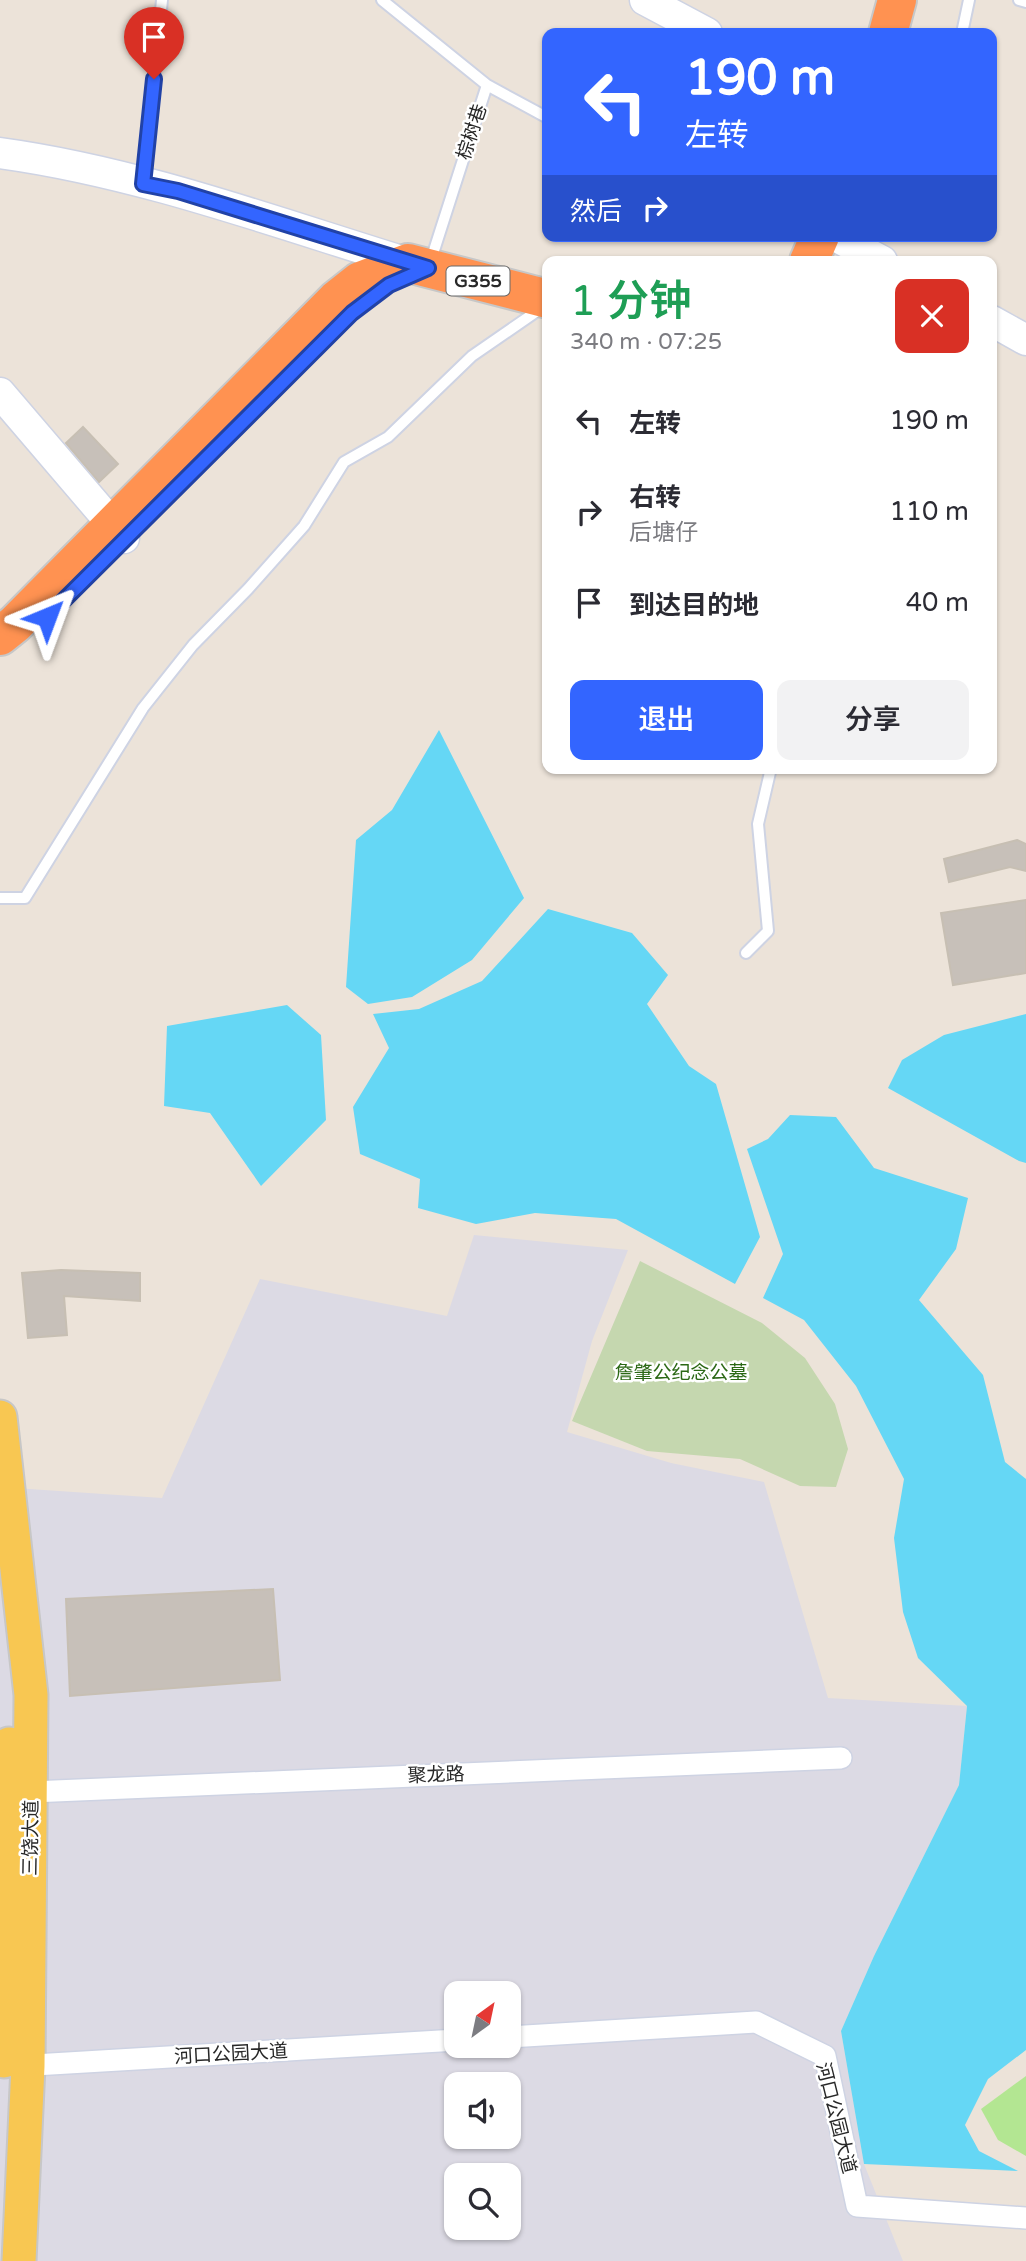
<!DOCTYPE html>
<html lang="zh">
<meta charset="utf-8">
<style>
body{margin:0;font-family:"Varela Round","Noto Sans SC",sans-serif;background:#f2f2f3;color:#2b2b33;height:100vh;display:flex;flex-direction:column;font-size:26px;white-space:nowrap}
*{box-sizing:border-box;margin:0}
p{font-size:23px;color:#7c7c81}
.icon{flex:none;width:38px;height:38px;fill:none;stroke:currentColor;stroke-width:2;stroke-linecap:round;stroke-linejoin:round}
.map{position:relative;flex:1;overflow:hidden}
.details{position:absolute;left:542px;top:256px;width:455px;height:518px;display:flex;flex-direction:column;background:#fff;border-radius:14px;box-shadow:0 2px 5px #0004}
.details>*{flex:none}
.banner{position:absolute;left:542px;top:28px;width:455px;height:214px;border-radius:14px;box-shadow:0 2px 5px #0004;background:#3365ff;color:#fff;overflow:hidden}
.needle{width:46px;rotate:33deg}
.fabs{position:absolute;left:444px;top:1981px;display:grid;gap:14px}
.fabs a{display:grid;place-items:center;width:77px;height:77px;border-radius:14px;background:#fff;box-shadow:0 2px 5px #0004;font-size:35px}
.pin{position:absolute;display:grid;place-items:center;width:60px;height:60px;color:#fff;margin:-72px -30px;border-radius:50% 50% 50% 0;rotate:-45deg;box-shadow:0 0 7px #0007}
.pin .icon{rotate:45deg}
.me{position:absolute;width:77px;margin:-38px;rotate:44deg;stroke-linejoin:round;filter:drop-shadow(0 0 5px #0008)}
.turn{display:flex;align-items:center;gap:24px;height:147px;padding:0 28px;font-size:32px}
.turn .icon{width:91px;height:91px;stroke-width:2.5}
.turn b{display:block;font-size:49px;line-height:60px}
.then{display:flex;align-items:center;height:66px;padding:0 28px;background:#0003;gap:14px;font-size:26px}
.round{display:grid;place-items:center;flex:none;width:74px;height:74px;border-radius:14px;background:#f2f2f3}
.overview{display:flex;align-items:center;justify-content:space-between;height:119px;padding:0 28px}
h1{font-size:42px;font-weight:600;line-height:52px;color:#1e9e55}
.primary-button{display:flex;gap:14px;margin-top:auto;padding:14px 28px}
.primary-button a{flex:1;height:80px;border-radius:14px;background:#3365ff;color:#fff;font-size:28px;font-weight:600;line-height:80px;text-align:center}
.primary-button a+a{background:#f2f2f3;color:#2b2b33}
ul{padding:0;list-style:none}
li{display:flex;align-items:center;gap:21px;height:91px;padding:0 28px}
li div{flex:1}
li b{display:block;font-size:26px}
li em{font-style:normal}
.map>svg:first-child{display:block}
.industrial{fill:#dcdae4;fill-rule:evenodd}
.green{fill:#b3e692}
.cemetery{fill:#c5d7af}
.water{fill:#65d7f5}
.building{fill:#c7c0b9;stroke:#c7bfb3;stroke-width:2}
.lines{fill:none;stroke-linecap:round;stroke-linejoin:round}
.lane-casing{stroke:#ced3e3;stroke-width:14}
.street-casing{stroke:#ced3e3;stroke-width:24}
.secondary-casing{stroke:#ced3e3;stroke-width:33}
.primary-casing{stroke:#c7c7c7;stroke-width:37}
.highway-casing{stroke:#c7c7c7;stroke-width:42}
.lane{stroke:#fff;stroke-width:10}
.street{stroke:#fff;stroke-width:21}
.secondary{stroke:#fff;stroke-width:30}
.primary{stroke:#f8c752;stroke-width:33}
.highway{stroke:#ff9251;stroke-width:38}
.route-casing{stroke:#2142a6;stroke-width:18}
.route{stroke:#3365ff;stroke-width:12}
.labels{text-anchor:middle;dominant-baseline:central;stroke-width:5;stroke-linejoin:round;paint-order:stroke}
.shield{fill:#fff;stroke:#686868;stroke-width:2}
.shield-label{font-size:18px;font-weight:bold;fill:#282828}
.street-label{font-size:19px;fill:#282828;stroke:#fff}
.park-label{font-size:19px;fill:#2b6815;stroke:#fff}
</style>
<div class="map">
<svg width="1026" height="2261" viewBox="0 0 1026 2261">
<rect width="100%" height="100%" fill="#ece3d9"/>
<path class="industrial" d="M474,1235L628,1250L592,1341L567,1432L671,1463L764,1482L828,1698L967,1706L959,1785L874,1956L841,2031L864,2164L903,2261H0V1487L162,1498L260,1279L447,1316ZM457,1993H509V2046H457ZM457,2084H509V2137H457ZM457,2175H509V2228H457Z"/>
<path class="green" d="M1026,2076V2156L998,2140L981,2109Z"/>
<path class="cemetery" d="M640,1261L762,1323L805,1358L835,1404L848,1449L836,1487L800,1486L740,1459L647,1451L572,1421Z"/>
<path class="water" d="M439,730L524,898L472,960L412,997L368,1004L346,987L356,840L392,810Z
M548,909L632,933L668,975L647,1004L689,1066L716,1084L760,1237L735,1284L616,1219L535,1213L476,1224L418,1208L420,1179L360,1154L353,1107L389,1048L373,1014L419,1009L482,981Z
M287,1005L321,1035L326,1120L261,1186L210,1113L164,1106L167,1026Z
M1026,1014V1163L1019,1161L888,1088L902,1060L944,1035Z
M790,1115L836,1117L874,1168L968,1198L956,1249L919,1300L983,1375L1005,1462L1026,1479V2050L988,2079L965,2125L979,2151L1018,2171L864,2164L841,2031L874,1956L959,1785L967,1706L918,1658L903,1612L894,1538L904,1479L856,1386L804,1320L763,1298L783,1254L747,1149L768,1139Z"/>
<path class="building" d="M83,427L118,464L99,482L66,443Z
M1017,840L1026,844V871L1010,867L949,882L944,859Z
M1026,900V973L953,985L941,913Z
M61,1270L140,1273V1301L64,1296L67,1335L28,1338L22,1273Z
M273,1589L280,1680L70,1696L66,1599Z"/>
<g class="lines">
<defs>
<path id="lane" d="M382,0L487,85L430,263
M1019,0L1026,2
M962,33L969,0
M487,85L548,118
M144,182L162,0
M0,898H25L143,708L193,645L248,589L304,526L344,462L388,437L472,356L543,307
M746,953L768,931L758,824L771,768"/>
<path id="street" d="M31,1792L841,1758
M509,2037L756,2022L825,2056L857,2206L1026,2218
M17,2066L457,2040"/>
<path id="secondary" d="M645,0L707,33
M0,153C139,172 274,222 408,263
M835,236L882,261
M992,321L1026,340
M0,393L124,538"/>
<path id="primary" d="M0,1417L31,1695L28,2066L19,2261
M4,2061L9,1744"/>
<path id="highway" d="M888,33L897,0
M809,261L820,236
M0,636L15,624L336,300L360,281L408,263L548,299"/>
</defs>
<use href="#lane" class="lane-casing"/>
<use href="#street" class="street-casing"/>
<use href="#secondary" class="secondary-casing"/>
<use href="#primary" class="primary-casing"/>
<use href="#highway" class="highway-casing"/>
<use href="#lane" class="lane"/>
<use href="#street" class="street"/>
<use href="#secondary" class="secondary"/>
<use href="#primary" class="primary"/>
<use href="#highway" class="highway"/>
</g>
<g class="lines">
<defs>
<path id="route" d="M47,617L352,313L389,285L428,268L178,191L143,184L154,79"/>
</defs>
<use href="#route" class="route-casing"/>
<use href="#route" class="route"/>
</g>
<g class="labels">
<rect class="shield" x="446.5" y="266.5" width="63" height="29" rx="5"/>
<g class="shield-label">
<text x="478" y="281">G355</text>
</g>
<g class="street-label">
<text transform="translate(472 132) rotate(-72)">棕树巷</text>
<text transform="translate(436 1775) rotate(-2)">聚龙路</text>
<text transform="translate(31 1838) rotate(-89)">三饶大道</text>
<text transform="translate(231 2054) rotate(-3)">河口公园大道</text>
<text transform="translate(836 2118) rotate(76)">河口公园大道</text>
</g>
<g class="park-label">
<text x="681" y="1373">詹肇公纪念公墓</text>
</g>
</g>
</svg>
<div class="fabs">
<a><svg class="needle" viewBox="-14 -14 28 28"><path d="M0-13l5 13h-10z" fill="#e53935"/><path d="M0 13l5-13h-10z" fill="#7c7c81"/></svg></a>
<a><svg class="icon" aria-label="sound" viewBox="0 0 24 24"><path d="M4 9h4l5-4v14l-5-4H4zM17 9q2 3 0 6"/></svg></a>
<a><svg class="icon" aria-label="search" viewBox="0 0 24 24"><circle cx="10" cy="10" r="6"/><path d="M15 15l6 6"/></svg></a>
</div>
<div class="pin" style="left:154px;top:79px;background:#d93025"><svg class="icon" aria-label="arrive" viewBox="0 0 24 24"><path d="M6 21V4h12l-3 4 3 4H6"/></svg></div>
<svg class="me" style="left:47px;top:617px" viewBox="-20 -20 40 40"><path d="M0-17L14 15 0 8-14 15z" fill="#3365ff" stroke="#fff" stroke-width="4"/></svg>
<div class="banner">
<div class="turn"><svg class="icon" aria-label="left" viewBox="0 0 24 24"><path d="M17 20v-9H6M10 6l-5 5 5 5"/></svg><div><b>190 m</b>左转</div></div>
<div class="then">然后<svg class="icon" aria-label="right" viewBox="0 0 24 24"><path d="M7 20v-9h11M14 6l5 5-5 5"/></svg></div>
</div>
<section class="details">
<div class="overview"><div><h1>1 分钟</h1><p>340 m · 07:25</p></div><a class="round" style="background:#d93025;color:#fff"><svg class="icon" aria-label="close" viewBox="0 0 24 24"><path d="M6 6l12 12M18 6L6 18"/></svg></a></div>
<ul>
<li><svg class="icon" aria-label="left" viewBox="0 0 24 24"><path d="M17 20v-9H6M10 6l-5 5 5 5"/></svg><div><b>左转</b></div><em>190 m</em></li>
<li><svg class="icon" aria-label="right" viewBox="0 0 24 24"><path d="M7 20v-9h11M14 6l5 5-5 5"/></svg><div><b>右转</b><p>后塘仔</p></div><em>110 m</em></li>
<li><svg class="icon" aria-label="arrive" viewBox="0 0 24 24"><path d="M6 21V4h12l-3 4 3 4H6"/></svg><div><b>到达目的地</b></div><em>40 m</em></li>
</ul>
<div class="primary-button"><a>退出</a><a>分享</a></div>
</section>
</div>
